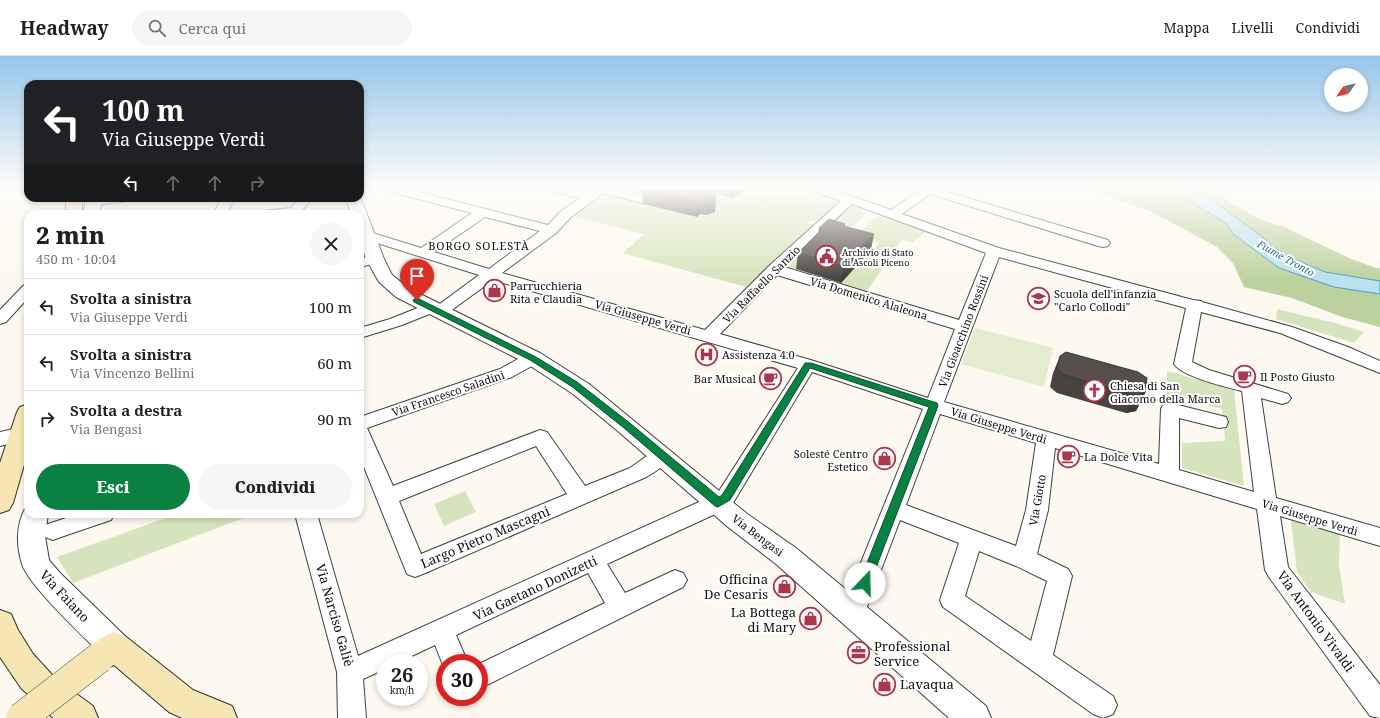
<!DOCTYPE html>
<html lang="it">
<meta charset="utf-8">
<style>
body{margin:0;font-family:"Noto Serif",serif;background:#f6f6f6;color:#202124;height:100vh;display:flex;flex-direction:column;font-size:15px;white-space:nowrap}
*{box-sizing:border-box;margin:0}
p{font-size:13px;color:#757577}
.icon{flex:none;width:22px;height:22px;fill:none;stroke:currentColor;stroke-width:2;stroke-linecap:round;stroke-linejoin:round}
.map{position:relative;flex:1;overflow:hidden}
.side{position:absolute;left:24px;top:154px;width:340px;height:308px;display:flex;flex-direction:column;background:#fff;border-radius:12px;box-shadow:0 2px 6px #0003}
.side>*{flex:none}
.hud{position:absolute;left:24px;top:24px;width:340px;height:122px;border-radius:12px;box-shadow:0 2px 6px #0003;background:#202124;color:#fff;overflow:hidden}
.needle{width:26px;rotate:236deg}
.controls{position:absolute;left:1324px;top:12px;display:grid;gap:8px}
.controls a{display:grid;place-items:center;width:44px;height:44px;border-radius:50%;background:#fff;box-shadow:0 2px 6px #0003;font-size:20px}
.speed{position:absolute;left:376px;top:598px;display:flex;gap:8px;font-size:20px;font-weight:700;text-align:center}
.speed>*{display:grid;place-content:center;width:52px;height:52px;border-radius:50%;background:#fff;box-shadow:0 2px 6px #0003;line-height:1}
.speed small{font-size:10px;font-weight:400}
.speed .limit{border:6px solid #d22;background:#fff;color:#111}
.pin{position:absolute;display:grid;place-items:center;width:34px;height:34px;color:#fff;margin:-41px -17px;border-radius:50% 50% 50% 0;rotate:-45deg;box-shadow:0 0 4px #0007}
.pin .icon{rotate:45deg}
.me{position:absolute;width:44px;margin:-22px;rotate:21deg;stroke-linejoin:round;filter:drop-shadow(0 0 3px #0008)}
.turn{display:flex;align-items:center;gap:14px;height:84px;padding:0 12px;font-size:18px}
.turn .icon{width:52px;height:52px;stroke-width:2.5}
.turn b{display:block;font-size:28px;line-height:34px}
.lanes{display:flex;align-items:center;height:38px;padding:0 12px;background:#0003;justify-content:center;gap:20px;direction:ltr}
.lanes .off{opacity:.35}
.round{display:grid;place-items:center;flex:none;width:42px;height:42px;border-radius:21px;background:#f6f6f6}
.head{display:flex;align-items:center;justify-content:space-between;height:68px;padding:0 12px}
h1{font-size:24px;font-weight:800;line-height:30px}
.action{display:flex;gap:8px;margin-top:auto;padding:8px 12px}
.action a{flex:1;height:46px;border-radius:24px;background:#0b8043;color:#fff;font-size:16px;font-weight:800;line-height:46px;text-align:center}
.action a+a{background:#f6f6f6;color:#202124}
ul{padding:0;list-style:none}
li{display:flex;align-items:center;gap:12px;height:56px;padding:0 12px;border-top:1px solid #e0e0e0}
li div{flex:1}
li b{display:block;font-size:15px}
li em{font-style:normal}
header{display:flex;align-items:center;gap:24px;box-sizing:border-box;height:56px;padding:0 20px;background:#fff;border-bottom:1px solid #e0e0e0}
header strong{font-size:19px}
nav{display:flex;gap:22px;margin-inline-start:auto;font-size:14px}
.search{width:280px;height:36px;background:#f6f6f6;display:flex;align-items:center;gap:10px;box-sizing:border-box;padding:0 14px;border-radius:22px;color:#757577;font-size:15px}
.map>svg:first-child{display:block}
.green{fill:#d6e4bd}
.forest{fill:#bcd29e}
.pitch{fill:#e5ecce}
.water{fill:#bae1ee;stroke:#4a9cbc}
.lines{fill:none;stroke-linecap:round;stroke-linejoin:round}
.minor-casing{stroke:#404040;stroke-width:2}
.tertiary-casing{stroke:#404040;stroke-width:2}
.secondary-casing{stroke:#2f2f2f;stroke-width:2}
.minor{fill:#fff;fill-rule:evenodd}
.tertiary{fill:#fff;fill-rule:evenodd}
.secondary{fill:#f5e6b3;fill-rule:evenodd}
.secondary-bridge-casing{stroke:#2f2f2f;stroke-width:31;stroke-linecap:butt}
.secondary-bridge{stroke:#f5e6b3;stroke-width:30}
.wall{fill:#494340}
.shaded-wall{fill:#3c3734}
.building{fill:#554e4b;stroke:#3c3734}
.route{fill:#0b8043;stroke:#07532c}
.labels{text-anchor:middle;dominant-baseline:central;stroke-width:4;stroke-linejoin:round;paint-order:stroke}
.far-poi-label{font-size:9px;fill:#0d0d0d;stroke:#fff;text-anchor:start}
.far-water-label{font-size:10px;font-style:italic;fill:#266e90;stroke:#fff}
.far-quarter-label{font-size:11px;letter-spacing:1px;fill:#0d0d0d;stroke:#fff}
.street-label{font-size:11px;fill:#0d0d0d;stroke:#fff}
.poi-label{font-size:11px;fill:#0d0d0d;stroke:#fff;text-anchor:start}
.near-street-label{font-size:13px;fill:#0d0d0d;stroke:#fff}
.near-poi-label{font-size:13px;fill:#0d0d0d;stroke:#fff;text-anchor:end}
</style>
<header>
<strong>Headway</strong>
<div class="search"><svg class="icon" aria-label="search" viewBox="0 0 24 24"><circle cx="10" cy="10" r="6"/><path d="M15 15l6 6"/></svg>Cerca qui</div>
<nav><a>Mappa</a><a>Livelli</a><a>Condividi</a></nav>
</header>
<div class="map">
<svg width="1380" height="662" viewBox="0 0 1380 662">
<rect width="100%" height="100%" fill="#fdf9f0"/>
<path class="green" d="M747,132H806L840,147L817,166L810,164L807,167L813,169L746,231L623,197L644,178L569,159L598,138L697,161L717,138L733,142Z
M847,150C856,149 861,152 865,159L845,177L796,213L782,208Z
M881,160L925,176L912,187L902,183L867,235L841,227L858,208L847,199L864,204L879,187L856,180L875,162Z
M1277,253L1335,267L1364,276L1354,287L1276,263Z
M1167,315L1234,334L1244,430L1182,412V387L1225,385L1222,353L1167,338Z
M465,435L476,456L444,470L434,448Z
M177,458H254L73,527L57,501Z
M1291,464L1340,479L1339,509L1345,548L1311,536L1297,516Z"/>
<path class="forest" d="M1087,132H1175L1199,151L1226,167L1233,178L1334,231L1380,238V271L1342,261L1292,242L1244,231L1233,207L1217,191L1154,157Z
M1192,132H1213L1229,146L1259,163L1284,171L1349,202L1376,212H1380V225L1325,216L1292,202L1271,190L1269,186L1208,141Z"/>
<path class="pitch" d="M975,272L1053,292L1044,331L961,308Z"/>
<path class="water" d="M1175,132H1192L1208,141L1269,186L1271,190L1292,202L1325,216L1380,225V238L1334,231L1279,212L1233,178L1226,167L1199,151Z"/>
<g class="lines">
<defs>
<path id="minor" d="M385,132H404L548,169L561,155L580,142L552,135L550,132H569L588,137C604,125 629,136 646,140L648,143L646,146L642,147L604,137L571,161L556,177L502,217L705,274L769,210L841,145L814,135L812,132H829L891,154L923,132H934L1108,184L1110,187L1108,190L1103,191L1098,190L930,138L902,158L999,192L1193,244L1201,245L1202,246L1292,271L1348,291L1380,305V317L1280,277L1201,256L1192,306L1209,314L1288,338L1291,342L1288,346L1282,348L1261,342L1276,442L1380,472V490L1280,460L1288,511L1380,629V662L1370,660L1269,521L1265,514L1257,453L1055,392L1048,454L1037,498L1068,513L1072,520L1053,599L1113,640L1117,649L1113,658L1103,662L1093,658L943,551L940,544L959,487L900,464L862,564L853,567L844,564L841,556L923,353L812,316L733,447L726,453L607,508L625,537L675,514L683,517L687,524L683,531L479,633V608L605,547L588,517L456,579L468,607H445V614L435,589L397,607H385V613L363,623L366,662H338L337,616L295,458H317L358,600L710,441L719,435L798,312L493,224L445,259L439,261L433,259L432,257L402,269L360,282V272L390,263L425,249L431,247L437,250L479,219L361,182L360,178L366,175L421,192L472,157L387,135ZM852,148L986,197L959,264L784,211ZM485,161L540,175L489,213L434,196ZM999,201L1186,252L1174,308C1183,321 1226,331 1242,335L1254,436L1179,414V362L1219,372L1226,371L1228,366L1226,361L1170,347L1163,349L1161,353L1159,408L944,346ZM777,219L955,273L928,342L814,305L720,278ZM940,358L1036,387L1026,454L1016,490L906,449ZM979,495L1016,510L1047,525L1031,585L965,540Z
M89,142H128L126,145L122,146L93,149L89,148L87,145Z
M222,142H234L227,158H213Z
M300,142H313L299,158H260L262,155L291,152Z
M375,199L380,200L382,203L380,206L360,211V203Z
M28,228V242L6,266L0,268V254L23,230Z
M533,297L539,298L542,302L539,306L512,321L367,372L393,430L540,374L547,376L585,430L630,412L655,394L662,392L669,394L672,399C666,409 654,417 644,422L423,518L415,521L407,518L360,401V361L500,313L527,298ZM536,390L567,438L421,498L399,445Z
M22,371L28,373V383L0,390V376Z
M78,458H114L111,464L61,481L53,484L45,481L42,475L45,469Z"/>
<path id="tertiary" d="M360,140L384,203L392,219L410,233L540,297L589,328L746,457L796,492L986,650L991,662H949L776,508L728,471L619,376L573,338L526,307L396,241L379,226L366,203L360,184V158H351L346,142H360Z
M87,142H103L99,158H83Z
M28,450V458H48L45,480L49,504L60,517L125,580L130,590L125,600L114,604L103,600C84,581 29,530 22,508C16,489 16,468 26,451Z"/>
<path id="secondary" d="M66,142H82V158H66Z
M28,348V395L13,447L9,454L0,457V407L17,356L20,351Z
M0,554L11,558L18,574L33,598L55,622L93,650L98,662H53L21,632L0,601Z
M114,576L125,580L193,634L232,650L237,662H182L169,656L114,609L99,616L88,612L83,602C90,588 100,581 114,576Z"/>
</defs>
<use href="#minor" class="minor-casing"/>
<use href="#tertiary" class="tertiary-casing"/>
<use href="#secondary" class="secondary-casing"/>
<use href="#minor" class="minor"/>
<use href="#tertiary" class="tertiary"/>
<use href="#secondary" class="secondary"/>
<defs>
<path id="secondary-bridge" d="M21,662L99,602"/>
</defs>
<use href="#secondary-bridge" class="secondary-bridge-casing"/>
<use href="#secondary-bridge" class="secondary-bridge"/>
</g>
<path class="wall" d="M710,132H747L733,142L713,136L716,140L715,156L706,159L700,158L697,161L643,148L642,133H710Z
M845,168V170L871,194L841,227L796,213L798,197L818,177L819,172Z
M1060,300L1145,337L1136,355L1126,357L1057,337L1050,331L1053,317Z"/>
<path class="shaded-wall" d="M733,132H747L733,142Z
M716,140L715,156L706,159V143Z
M700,143V158L697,161V146Z
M874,178L871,194L841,227L843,210Z
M1145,337L1136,355L1126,357L1135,339Z"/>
<path class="building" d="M647,132H709L716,140L706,143H700L697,146L642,133Z
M829,163L845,168L843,170L874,178L843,210L798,197L822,173L819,172Z
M1066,296L1138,316L1147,322L1145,337L1135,339L1064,319L1057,313L1060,300Z"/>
<linearGradient id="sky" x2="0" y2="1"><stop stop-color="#95c6ea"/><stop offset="0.59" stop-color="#fefcf8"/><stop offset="1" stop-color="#fefcf8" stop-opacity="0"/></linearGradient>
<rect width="1380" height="224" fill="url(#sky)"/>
<path class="route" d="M417,242L536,301L577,326L631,368L719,441L722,439L805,307H811L937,347L938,350L869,530L865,532L861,530L859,527L929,351L810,312L730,444L718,451L715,450L624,372L571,330L530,304L414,246L413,244Z"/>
<defs>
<symbol id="civic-ring" viewBox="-11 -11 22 22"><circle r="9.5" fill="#fff" stroke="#ac364a" stroke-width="1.5"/><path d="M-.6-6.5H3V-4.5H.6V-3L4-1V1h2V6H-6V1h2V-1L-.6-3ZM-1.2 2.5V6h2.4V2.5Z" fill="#ac364a"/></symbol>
<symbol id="shop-ring" viewBox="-11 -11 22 22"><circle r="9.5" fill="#fff" stroke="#ac364a" stroke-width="1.5"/><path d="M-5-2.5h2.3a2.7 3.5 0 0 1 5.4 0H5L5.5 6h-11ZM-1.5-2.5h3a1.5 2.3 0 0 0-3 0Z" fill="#ac364a"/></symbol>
<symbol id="school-ring" viewBox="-11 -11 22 22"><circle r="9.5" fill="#fff" stroke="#ac364a" stroke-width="1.5"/><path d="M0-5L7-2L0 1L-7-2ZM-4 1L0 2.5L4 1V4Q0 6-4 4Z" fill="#ac364a"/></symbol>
<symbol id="hospital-ring" viewBox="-11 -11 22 22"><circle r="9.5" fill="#fff" stroke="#ac364a" stroke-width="1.5"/><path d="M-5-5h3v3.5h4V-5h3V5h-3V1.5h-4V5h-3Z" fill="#ac364a"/></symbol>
<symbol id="cafe-ring" viewBox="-11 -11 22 22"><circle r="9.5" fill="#fff" stroke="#ac364a" stroke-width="1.5"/><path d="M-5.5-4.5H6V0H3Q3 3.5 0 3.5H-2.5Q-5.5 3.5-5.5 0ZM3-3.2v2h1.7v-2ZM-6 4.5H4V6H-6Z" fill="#ac364a"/></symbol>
<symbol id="church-ring" viewBox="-11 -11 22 22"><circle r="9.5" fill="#fff" stroke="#ac364a" stroke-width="1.5"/><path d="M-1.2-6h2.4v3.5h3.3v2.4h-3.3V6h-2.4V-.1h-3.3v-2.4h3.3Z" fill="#ac364a"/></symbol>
<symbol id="office-ring" viewBox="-11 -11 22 22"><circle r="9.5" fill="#fff" stroke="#ac364a" stroke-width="1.5"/><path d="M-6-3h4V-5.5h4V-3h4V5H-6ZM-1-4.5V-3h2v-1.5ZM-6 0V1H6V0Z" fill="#ac364a"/></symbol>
</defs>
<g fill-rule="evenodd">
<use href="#civic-ring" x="814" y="188" width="25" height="25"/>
<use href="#shop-ring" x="482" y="222" width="25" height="25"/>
<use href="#school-ring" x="1026" y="230" width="25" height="25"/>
<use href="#hospital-ring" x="694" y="286" width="25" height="25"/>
<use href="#cafe-ring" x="1232" y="308" width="25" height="25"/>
<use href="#cafe-ring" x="758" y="310" width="25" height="25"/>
<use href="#church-ring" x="1082" y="322" width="25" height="25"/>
<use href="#cafe-ring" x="1056" y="388" width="25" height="25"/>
<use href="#shop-ring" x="872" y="390" width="25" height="25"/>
<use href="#shop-ring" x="772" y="518" width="25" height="25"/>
<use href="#shop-ring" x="798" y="550" width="25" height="25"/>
<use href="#office-ring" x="846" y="584" width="25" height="25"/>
<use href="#shop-ring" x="872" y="616" width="25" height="25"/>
</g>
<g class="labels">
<g class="far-poi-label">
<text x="842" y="196">Archivio di Stato<tspan x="842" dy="10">di Ascoli Piceno</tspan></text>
</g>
<g class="far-water-label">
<text transform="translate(1286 202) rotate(29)">Fiume Tronto</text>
</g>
<g class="far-quarter-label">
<text x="479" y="189">BORGO SOLESTÀ</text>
</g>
<g class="street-label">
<text transform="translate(761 228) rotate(-45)">Via Raffaello Sanzio</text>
<text transform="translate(869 242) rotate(17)">Via Domenico Alaleona</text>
<text transform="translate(643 261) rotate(16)">Via Giuseppe Verdi</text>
<text transform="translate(963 275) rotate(-69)">Via Gioacchino Rossini</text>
<text transform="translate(448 337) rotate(-19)">Via Francesco Saladini</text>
<text transform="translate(999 369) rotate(17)">Via Giuseppe Verdi</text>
<text transform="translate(1037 444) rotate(-80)">Via Giotto</text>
<text transform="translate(1310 461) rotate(17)">Via Giuseppe Verdi</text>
<text transform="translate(758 479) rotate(37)">Via Bengasi</text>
</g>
<g class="poi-label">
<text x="510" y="229">Parrucchieria<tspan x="510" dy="13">Rita e Claudia</tspan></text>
<text x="1054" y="237">Scuola dell'infanzia<tspan x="1054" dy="13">"Carlo Collodi"</tspan></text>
<text x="722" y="298">Assistenza 4.0</text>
<text x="1260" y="320">Il Posto Giusto</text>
<text x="756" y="322" text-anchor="end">Bar Musical</text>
<text x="1110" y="329">Chiesa di San<tspan x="1110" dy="13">Giacomo della Marca</tspan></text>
<text x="868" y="397" text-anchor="end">Solesté Centro<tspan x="868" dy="13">Estetico</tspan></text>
<text x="1084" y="400">La Dolce Vita</text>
</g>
<g class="near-street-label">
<text transform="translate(485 481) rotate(-23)">Largo Pietro Mascagni</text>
<text transform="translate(535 532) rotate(-25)">Via Gaetano Donizetti</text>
<text transform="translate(65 540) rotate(47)">Via Faiano</text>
<text transform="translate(335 559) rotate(74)">Via Narciso Galiè</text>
<text transform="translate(1316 565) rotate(54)">Via Antonio Vivaldi</text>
</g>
<g class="near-poi-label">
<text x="768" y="523">Officina<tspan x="768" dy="15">De Cesaris</tspan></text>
<text x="796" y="556">La Bottega<tspan x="796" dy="15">di Mary</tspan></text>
<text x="874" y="590" text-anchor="start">Professional<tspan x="874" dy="15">Service</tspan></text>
<text x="900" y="628" text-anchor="start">Lavaqua</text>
</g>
</g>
</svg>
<div class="controls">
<a><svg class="needle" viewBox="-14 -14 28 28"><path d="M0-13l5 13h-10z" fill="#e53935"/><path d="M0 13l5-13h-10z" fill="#757577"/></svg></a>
</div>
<div class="speed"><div>26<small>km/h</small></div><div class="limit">30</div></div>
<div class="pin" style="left:417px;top:244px;background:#d93025"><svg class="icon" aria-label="arrive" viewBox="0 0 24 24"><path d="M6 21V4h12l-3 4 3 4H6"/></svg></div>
<svg class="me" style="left:865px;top:527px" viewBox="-20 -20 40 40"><circle r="19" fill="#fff"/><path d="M0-13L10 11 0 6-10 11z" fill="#0b8043"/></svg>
<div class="hud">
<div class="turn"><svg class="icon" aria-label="left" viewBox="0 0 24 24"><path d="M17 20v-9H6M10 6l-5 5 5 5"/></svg><div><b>100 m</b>Via Giuseppe Verdi</div></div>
<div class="lanes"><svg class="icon" aria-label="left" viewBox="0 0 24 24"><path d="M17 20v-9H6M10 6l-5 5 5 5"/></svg><svg class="icon off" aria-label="ahead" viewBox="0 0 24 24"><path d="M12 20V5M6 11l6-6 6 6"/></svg><svg class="icon off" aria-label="ahead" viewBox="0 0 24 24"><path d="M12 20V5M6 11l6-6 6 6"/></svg><svg class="icon off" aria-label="right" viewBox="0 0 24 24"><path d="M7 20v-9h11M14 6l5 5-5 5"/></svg></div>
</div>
<section class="side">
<div class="head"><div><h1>2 min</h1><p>450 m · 10:04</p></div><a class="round"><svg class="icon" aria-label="close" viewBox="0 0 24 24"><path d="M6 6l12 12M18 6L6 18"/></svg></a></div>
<ul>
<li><svg class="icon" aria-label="left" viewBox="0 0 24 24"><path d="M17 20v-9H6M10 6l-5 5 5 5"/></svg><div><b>Svolta a sinistra</b><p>Via Giuseppe Verdi</p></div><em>100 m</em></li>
<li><svg class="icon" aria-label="left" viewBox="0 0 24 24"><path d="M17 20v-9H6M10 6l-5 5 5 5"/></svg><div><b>Svolta a sinistra</b><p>Via Vincenzo Bellini</p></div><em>60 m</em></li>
<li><svg class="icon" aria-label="right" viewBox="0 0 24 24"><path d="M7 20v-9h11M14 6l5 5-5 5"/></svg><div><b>Svolta a destra</b><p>Via Bengasi</p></div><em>90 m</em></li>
</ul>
<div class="action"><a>Esci</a><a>Condividi</a></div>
</section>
</div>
